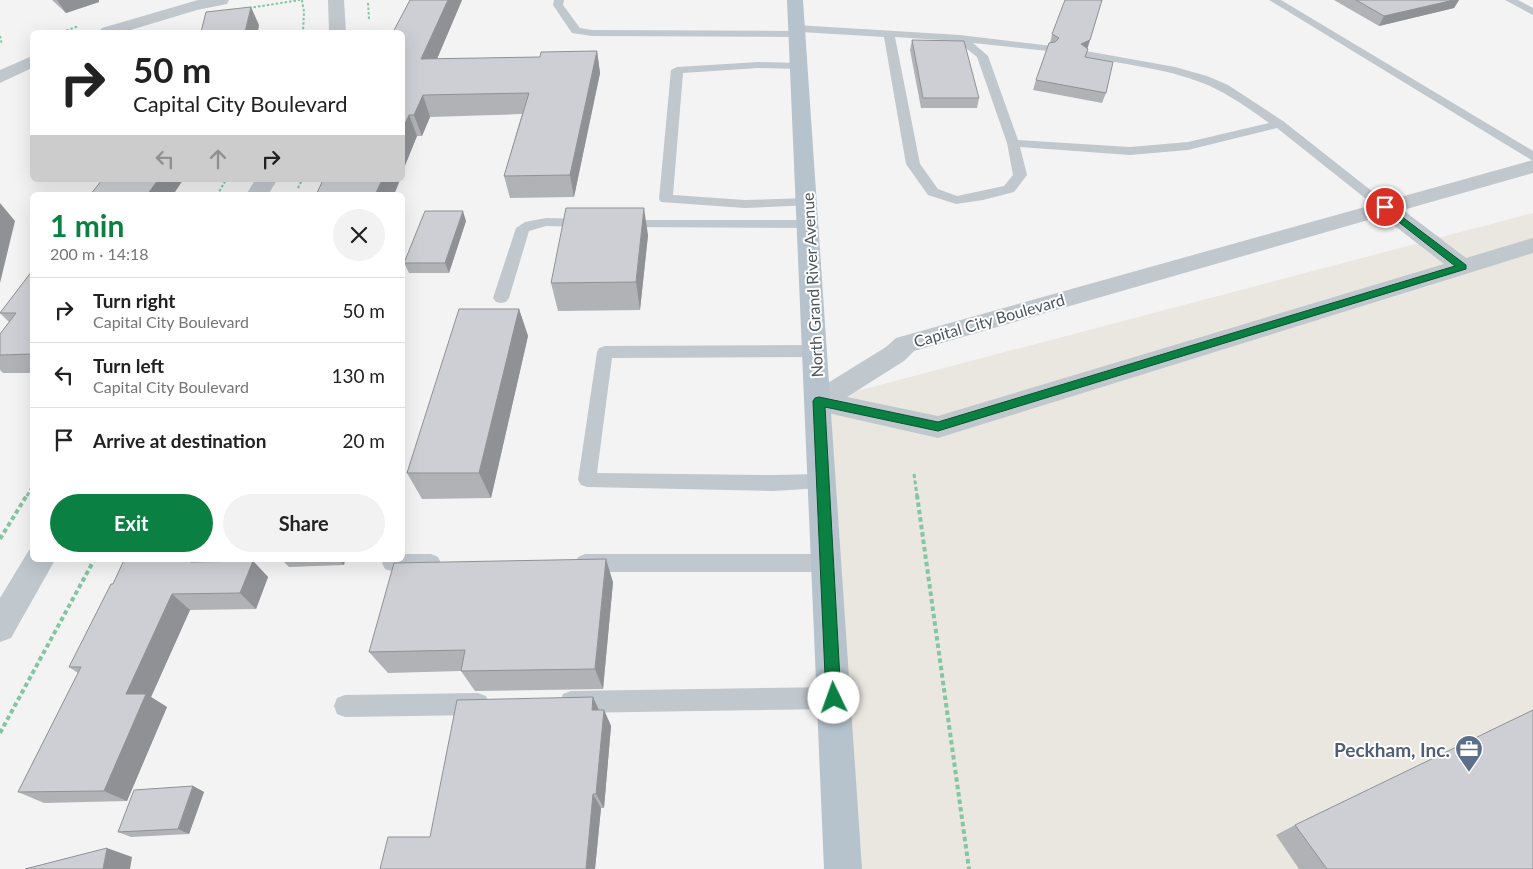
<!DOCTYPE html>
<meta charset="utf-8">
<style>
body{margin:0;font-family:Lato,sans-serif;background:#f2f2f2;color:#222;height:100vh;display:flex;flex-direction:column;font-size:19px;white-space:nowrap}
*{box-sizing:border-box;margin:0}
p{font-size:16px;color:#767676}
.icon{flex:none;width:28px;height:28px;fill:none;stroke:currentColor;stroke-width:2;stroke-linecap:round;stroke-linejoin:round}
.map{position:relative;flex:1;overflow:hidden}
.details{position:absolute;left:30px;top:192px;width:375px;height:370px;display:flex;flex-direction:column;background:#fff;border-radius:8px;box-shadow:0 5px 20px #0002}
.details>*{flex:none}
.hud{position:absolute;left:30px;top:30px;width:375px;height:152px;border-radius:8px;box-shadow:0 5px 20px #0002;background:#fff;color:#222;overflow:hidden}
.pin{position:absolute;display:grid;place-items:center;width:42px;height:42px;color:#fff;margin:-21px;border:2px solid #fff;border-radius:50%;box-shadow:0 1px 5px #0007}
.me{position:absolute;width:55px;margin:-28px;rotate:357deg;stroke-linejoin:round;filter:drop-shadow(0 0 4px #0008)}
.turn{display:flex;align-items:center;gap:18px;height:105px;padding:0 20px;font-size:22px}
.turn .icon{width:65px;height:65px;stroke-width:2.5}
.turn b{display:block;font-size:35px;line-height:42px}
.lanes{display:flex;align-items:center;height:48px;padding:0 20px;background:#0003;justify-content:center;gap:25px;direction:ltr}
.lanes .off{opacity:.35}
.round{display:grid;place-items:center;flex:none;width:52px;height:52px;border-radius:26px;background:#f2f2f2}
.headline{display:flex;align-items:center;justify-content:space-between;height:85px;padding:0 20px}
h1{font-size:30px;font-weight:700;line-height:38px;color:#0b8043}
.button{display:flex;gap:10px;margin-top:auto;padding:10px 20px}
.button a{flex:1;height:58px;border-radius:30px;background:#0b8043;color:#fff;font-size:20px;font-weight:700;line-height:58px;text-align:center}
.button a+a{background:#f2f2f2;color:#222}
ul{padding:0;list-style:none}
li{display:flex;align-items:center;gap:15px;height:65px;padding:0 20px;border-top:1px solid #e0e0e0}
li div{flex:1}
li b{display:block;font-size:19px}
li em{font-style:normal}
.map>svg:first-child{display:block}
.commercial{fill:#eae7e1}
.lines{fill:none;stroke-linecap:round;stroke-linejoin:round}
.path-far2{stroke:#84c5a2;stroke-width:2;stroke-dasharray:2.5 2;stroke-linecap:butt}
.path-far1{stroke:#84c5a2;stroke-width:3;stroke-dasharray:4 2.5;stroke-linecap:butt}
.path{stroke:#84c5a2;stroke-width:4;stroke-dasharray:4.5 3;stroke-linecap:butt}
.service{fill:#c0c7cd;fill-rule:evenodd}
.minor{fill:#c0c7cd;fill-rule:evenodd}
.primary{fill:#b6c3cd;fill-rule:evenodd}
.wall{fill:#b0b2b6}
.shaded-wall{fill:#909194}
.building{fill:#cdcfd4;stroke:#909194}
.route{fill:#0b8043;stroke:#07532c}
.labels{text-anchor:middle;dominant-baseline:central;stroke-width:4;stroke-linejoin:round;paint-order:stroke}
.street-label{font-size:16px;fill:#4c565e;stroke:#fff}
.near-service-label{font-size:19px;font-weight:bold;fill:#4e5e75;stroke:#fff;text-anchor:end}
</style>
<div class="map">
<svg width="1533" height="869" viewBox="0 0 1533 869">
<rect width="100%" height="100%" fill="#f4f3f3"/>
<path class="commercial" d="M1533,213V869H845L819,401Z"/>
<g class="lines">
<path class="path-far2" d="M302,0L304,12L303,32
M368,3L369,19
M249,8L300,0
M62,32L79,26
M0,36L2,45
M298,188L302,180
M217,195L226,180"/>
<path class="path-far1" d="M914,474L917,496
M27,496L32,487"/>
<path class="path" d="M917,495L969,869
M0,539L27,495
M0,733L94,560"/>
<path class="service" d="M554,0H564L563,5L580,28L592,30L793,31L791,28L796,25L960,35L1052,46L1054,48L1052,50L1048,51L973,43L988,56L1018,140L1130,147L1188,142L1269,123C1250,109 1231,96 1210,86C1171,69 1128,65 1086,57L1080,54L1086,51L1175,67L1207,76L1228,85L1283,121L1392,207L1390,210H1380L1277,128L1188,150L1130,155L1020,147L1027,175L1014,192L983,200L956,204L928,195L906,164L884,37L801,32L803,34L797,37L592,36L572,33L553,5ZM895,37L957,41L977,57L1007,143L1013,175L1004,186L957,196L938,189L920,164Z
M1269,0H1281L1533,151V161Z
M1505,0H1518L1533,8V15Z
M758,62L799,63L805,66L799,69L758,68L683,73L673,195L745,200L807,198L812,199L814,202L812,205L745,208L661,202L659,199L671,70L677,67Z
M546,218L588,219L593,220L595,223L593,226L588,227L546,226L529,231L509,298L506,302L501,303L496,302L493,298L516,228L525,222Z
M624,220H808L813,221L815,224L813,227L808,228L619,227L617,224L619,221Z
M816,345L822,347L824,351L822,355L816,357L612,358L597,473L773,475L822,474L828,476L831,481L828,486L822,488L773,491L587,487L581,485L578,480L597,352L599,348L605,346Z
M402,554H431L438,557L441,563L438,569C424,574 399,574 385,569L382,563L384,560H402Z
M585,554H826L833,557L836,563L833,569L826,572H585L578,569L575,563L578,557Z
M833,687L841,690L844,698L841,706L833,709L571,713L563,710L560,702L563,694L571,691Z
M478,693L486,696L489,704L486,712L478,715L345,717L337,714L334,706L337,698L345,695Z"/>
<path class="minor" d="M198,0H229L227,4L197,10L124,32H99L102,28Z
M328,0H344L346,32H329Z
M32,56V68L0,83V70Z
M1533,160V173L1403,210L1466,258L1533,238V253L938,438L819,411L810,408L806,401L810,394L886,347L896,338ZM1382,216L1444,264L938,416L847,397L904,361L914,351Z
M255,180H277L268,195H246Z
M32,549V560H55L11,638L0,642V598L29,550Z"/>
<path class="primary" d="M787,0H803L862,869H824Z"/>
</g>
<path class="wall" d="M52,0H99V2L66,13Z
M462,0L437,59L540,57L597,51L600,73L574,197L510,198L504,176L522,114L430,117L422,136H417L402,173V32Z
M1102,0L1085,57L1106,93L1102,103L1033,90L1036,80L1050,43L1052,34Z
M1334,0H1459L1454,8L1379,26Z
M912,40L979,98L977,108H921L910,50Z
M466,221L449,273H409L404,263Z
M648,235L640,310L558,311L551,283Z
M32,271V373H3L0,370V334L9,322L0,313Z
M519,309L528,336L491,498L422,499L407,473Z
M124,560H215V562L253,561L268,577L256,609L190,610L151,697L167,707L127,801L44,803L18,792L78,673L69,667L113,584Z
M282,560H345L344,565L289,567Z
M613,582L603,689L475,691L461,671L388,673L369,652Z
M593,697L599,710H604L611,726L604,808H601L595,869H380L430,837Z
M193,786L204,792L189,834L131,837L118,832Z
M1295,825L1533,869H1299L1276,835Z"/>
<path class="shaded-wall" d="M57,0H99V2L66,13Z
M448,0H462L428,80L421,59Z
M1454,0H1459L1454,8L1379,26L1384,16Z
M251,7L259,25L258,32H245Z
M1090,40L1087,49L1081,44Z
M597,51L600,73L574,197L570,175Z
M423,95L430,117L422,136L414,115Z
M409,115L417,136L402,173V130Z
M158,180H183L173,195H147Z
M382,180H400L394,195H375Z
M0,203L15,221L0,283Z
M644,208L648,235L640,310L636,282Z
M463,211L466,221L449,273L445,263Z
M519,309L528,336L491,498L479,473Z
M606,559L613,582L603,689L595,669Z
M192,560H215L208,578L191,562Z
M339,560H345L344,565Z
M253,561L268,577L256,609L240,593Z
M172,594L190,610L151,697L167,707L127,801L104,791L126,694Z
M593,697L601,715L592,710Z
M604,710L611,726L604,808L596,794Z
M193,786L204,792L189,834L178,829Z
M593,794L601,808L595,869H586Z
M107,848L132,857L130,869H103Z"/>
<path class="building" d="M410,0H448L421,59L540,57L541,52L597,51L570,175L504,176L529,93L423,95L414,115H409L402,130V32H393Z
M1065,0H1102L1090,40L1081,44L1088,49L1085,57L1113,62L1106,93L1036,80L1049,43L1055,42L1059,38L1052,34Z
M1356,0H1454L1384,16Z
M251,7L245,32H201L206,12Z
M912,40L964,41L979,98H923Z
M102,180H158L147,195H90Z
M323,180H382L375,195H316Z
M566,208H644L636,282L551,283Z
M425,211H463L445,263H404Z
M32,271V354L0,355V334L16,313H0Z
M459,309H519L479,473H407Z
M606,559L595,669L461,671L465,650L369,652L394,563Z
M124,560H192L191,562L253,561L240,593L172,594L126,694H146L104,791L18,792L81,667H69L111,584H113Z
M593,697L592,710H604L596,794H593L586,869H380L388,837H430L457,700Z
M1533,710V869H1327L1295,825Z
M193,786L178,829L118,832L134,790Z
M107,848L103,869H25Z"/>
<path class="route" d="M1385,204L1466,265V269L938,431L825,407L841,698L838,703L834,705L829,703L826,698L813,401L815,398L819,397L938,422L1455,266L1382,209V205Z"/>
<defs>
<symbol id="office-pin" viewBox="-11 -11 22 30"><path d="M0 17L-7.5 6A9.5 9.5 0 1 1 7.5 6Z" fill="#5c6f8a" stroke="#fff"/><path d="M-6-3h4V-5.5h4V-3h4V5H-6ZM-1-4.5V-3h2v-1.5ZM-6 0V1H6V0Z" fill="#fff"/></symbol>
</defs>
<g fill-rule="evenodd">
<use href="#office-pin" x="1453" y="733" width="32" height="43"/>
</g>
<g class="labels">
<g class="street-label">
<text transform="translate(812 285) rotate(-93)">North Grand River Avenue</text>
<text transform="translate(989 320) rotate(-16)">Capital City Boulevard</text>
</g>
<g class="near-service-label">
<text x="1450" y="749">Peckham, Inc.</text>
</g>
</g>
</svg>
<div class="pin" style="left:1385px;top:207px;background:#d93025"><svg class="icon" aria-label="arrive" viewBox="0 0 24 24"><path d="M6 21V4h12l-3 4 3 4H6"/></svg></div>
<svg class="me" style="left:834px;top:698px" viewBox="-20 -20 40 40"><circle r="19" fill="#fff"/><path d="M0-13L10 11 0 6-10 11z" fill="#0b8043"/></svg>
<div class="hud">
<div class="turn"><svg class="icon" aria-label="right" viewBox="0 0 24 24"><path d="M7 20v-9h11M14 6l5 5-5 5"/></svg><div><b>50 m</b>Capital City Boulevard</div></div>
<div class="lanes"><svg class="icon off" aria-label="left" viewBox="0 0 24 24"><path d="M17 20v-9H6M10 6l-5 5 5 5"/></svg><svg class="icon off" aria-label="ahead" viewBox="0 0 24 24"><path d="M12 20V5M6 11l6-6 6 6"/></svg><svg class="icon" aria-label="right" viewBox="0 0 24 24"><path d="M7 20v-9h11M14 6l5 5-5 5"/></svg></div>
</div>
<section class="details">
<div class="headline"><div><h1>1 min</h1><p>200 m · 14:18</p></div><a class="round"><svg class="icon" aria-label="close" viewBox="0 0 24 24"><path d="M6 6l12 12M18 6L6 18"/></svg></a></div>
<ul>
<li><svg class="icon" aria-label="right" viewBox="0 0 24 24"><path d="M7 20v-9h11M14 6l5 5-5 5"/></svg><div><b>Turn right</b><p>Capital City Boulevard</p></div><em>50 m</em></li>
<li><svg class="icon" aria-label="left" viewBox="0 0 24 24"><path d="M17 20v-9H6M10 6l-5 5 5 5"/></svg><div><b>Turn left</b><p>Capital City Boulevard</p></div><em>130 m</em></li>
<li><svg class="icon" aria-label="arrive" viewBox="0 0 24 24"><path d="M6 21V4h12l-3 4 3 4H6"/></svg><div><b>Arrive at destination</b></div><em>20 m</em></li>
</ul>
<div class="button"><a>Exit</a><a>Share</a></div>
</section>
</div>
